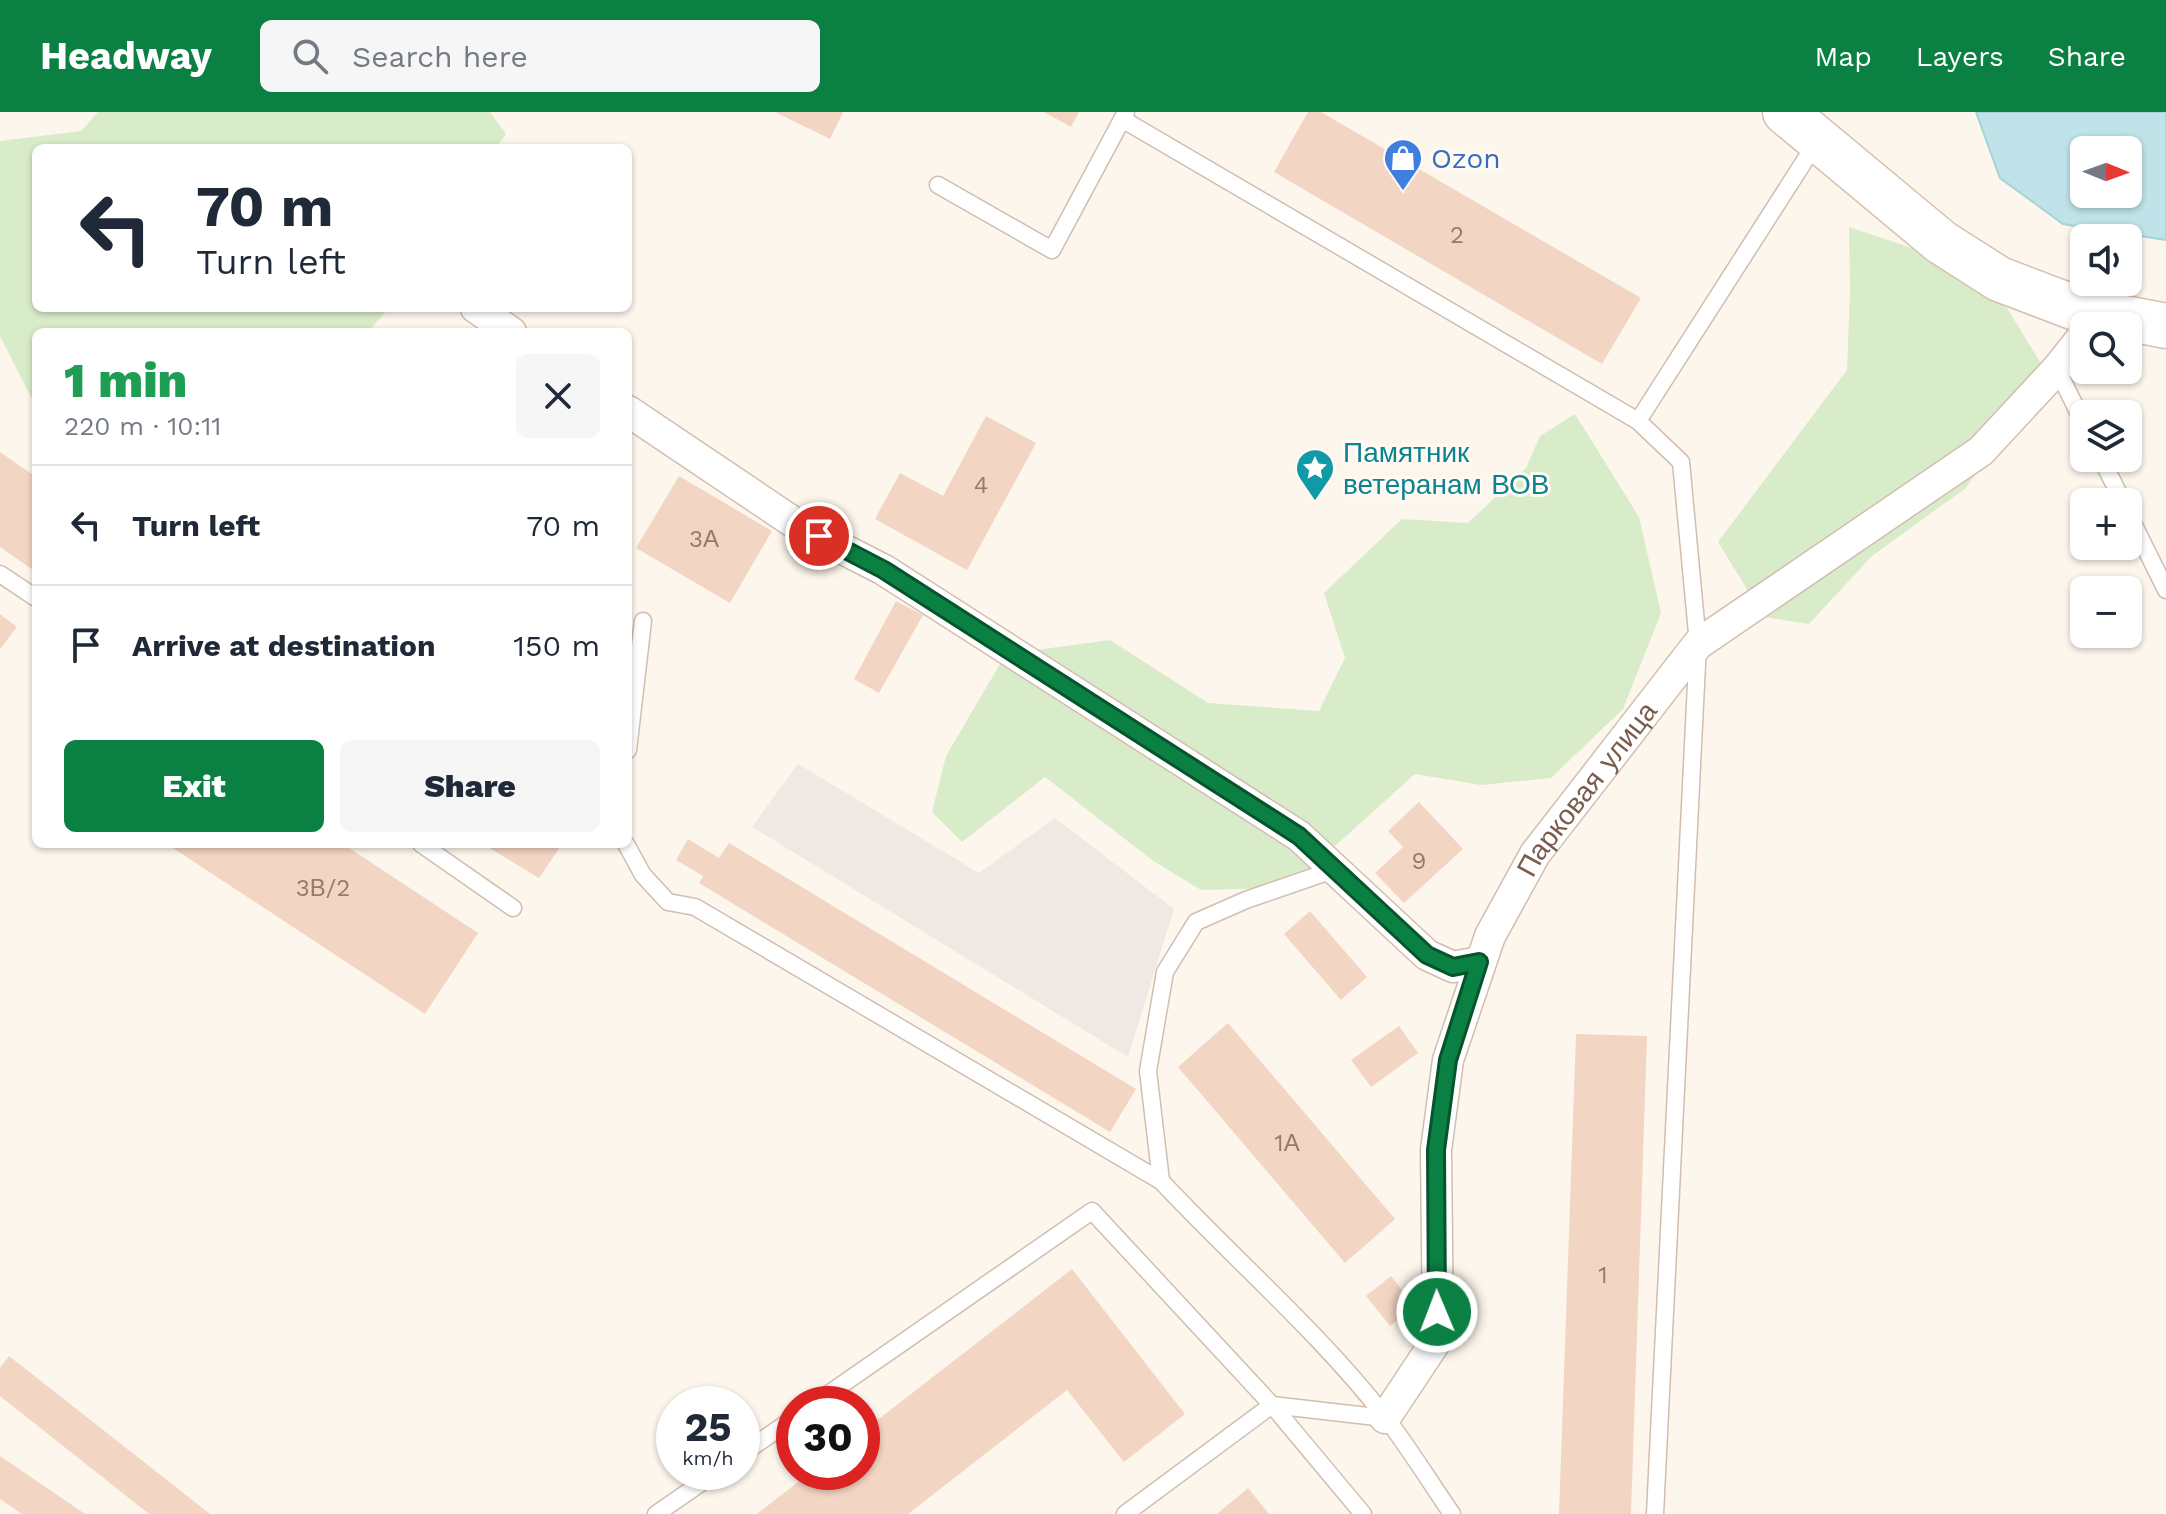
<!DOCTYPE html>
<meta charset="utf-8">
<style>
body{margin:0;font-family:"Work Sans",sans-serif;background:#f6f6f7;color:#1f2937;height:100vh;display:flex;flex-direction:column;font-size:30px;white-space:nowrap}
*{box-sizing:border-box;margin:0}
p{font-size:26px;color:#747a83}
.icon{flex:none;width:44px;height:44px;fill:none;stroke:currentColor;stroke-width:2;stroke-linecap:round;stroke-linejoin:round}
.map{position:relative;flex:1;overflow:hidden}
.side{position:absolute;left:32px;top:216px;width:600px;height:520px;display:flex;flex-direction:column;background:#fff;border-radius:12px;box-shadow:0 2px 6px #0004}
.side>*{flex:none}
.hud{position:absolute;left:32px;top:32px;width:600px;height:168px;border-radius:12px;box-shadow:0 2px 6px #0004;background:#fff;color:#1f2937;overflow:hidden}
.needle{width:52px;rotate:91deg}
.controls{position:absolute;left:2070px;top:24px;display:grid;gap:16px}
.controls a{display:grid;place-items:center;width:72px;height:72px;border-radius:12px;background:#fff;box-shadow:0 2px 6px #0004;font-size:40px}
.speed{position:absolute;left:656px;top:1274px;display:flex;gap:16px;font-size:40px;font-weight:700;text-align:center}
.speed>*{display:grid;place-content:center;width:104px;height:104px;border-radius:50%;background:#fff;box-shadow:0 2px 6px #0004;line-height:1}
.speed small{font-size:20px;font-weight:400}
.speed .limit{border:12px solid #d22;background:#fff;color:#111}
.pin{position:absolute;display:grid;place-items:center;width:68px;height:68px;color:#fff;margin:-34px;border:4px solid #fff;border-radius:50%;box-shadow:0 2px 8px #0007}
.me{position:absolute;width:88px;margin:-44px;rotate:359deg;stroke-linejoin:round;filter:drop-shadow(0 0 6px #0008)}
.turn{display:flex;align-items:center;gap:28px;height:168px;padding:0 32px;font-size:36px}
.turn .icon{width:104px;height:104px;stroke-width:2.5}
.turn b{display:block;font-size:56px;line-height:68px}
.round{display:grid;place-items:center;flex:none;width:84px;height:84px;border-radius:12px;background:#f6f6f7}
.summary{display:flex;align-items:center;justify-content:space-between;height:136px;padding:0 32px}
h1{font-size:48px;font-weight:800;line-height:60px;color:#1e9e55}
.cta{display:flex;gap:16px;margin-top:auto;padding:16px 32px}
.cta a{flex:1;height:92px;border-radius:12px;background:#0b8043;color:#fff;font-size:32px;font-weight:800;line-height:92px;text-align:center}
.cta a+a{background:#f6f6f7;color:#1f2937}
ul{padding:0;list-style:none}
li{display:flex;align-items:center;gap:24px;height:120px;padding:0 32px;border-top:2px solid #e0e1e3}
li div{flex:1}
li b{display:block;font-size:30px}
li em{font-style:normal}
header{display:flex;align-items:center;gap:48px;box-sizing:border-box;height:112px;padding:0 40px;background:#0b8043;color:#fff}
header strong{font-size:38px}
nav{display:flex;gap:44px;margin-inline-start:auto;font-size:28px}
.search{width:560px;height:72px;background:#f6f6f7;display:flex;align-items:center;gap:20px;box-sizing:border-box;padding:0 28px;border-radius:12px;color:#747a83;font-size:30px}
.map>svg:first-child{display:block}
.industrial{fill:#efe9e4}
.green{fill:#d8ecc9}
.water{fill:#bfe3e8;stroke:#a5d3da;stroke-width:2;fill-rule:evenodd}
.building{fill:#f3d5c3}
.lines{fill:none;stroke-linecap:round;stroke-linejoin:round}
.lane-casing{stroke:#d1beb0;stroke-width:19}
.street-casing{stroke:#d1beb0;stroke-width:33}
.secondary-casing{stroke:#d6c0b0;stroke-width:47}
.lane{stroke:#fff;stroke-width:16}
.street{stroke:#fff;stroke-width:30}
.secondary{stroke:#fff;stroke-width:44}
.route-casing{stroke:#07532c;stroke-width:20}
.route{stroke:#0b8043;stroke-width:14}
.labels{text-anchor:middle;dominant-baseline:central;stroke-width:6;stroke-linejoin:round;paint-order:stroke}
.number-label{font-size:24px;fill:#987a6a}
.shop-label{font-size:28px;fill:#366cbe;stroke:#fffaf3;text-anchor:start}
.culture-label{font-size:28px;fill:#0d838f;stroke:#fffaf3;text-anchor:start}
.street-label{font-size:28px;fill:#7a5c4d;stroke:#fffaf3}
</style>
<header>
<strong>Headway</strong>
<div class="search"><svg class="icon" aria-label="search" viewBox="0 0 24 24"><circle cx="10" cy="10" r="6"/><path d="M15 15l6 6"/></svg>Search here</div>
<nav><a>Map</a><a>Layers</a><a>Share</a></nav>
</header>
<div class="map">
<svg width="2166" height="1402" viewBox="0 0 2166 1402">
<rect width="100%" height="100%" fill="#fdf6ec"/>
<path class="industrial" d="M798,652L979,761L1055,706L1174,797L1128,945L752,715Z"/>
<path class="green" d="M98,0H490L506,22L496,36H36V196H389L368,220H36V295L0,224V29L81,19Z
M1849,115L1926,141L2007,196L2045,258L1966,376L1872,444L1809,512L1764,505L1718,430L1847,258L1850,179Z
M1575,302L1639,405L1661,501L1623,597L1551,666L1481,673L1415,662L1288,776L1201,778L1152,748L1045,665L962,730L932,700L946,644L1006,542L1110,528L1208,591L1319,599L1345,546L1324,481L1402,407L1468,411L1526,356L1540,324Z"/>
<path class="water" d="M1976,0H2166V128L2063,112L2000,66ZM2084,38H2128V82H2084Z"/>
<path class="building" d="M775,0H843L830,27Z
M1044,0H1079L1071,15Z
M1308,0H1321L1641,186L1602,252L1274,60Z
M986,304L1036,331L967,458L875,407L900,361L943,384Z
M0,340L36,365V460L0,435Z
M679,364L772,419L730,491L636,436Z
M896,489L923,503L879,581L854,567Z
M0,502L17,515L0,537Z
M1419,690L1463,737L1404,791L1375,761L1403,735L1388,719Z
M688,727L719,746L729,731L1136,977L1110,1020L699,771L703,764L676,748Z
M167,732H343L478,821L425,902Z
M483,732H562L539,766Z
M1310,799L1367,865L1341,888L1284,822Z
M1228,911L1395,1107L1345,1151L1178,955Z
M1399,914L1418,941L1371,975L1351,948Z
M1576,922L1647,924L1631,1402H1559Z
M1072,1157L1185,1302L1124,1350L1067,1278L908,1402H757L811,1360H862V1320Z
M1391,1164L1415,1195L1390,1214L1366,1184Z
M9,1244L210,1402H149L0,1284V1256Z
M0,1344L85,1402H22L0,1387Z
M1248,1376L1269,1402H1217Z"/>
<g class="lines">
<defs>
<path id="lane" d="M1122,7L1638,309L1681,350L1698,532L1655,1402
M938,73L1052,138L1126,0
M2057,257L2084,312
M1638,309L1816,31
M2101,346L2123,390
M2128,401L2166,478
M0,462L36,486
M628,638L643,509
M421,732L513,796
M626,732L643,763L668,790L695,795L1161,1069C1235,1148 1319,1220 1386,1306C1409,1336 1430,1370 1452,1402
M1161,1069L1148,959L1165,860L1196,810L1246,788L1336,757
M814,1292L1092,1099L1272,1293L1363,1402
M742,1342L794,1306
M656,1402L717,1360
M1125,1402L1272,1293L1385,1306"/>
<g id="street">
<path d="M476,196L511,220"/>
<path d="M628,299L802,416L884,458L1299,724L1427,843L1453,855L1479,850"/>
<path id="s1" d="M1385,1306L1438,1226L1436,1038L1448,948L1490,824L1535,742L1698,532L1981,339L2057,257L2084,223"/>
</g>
<path id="secondary" d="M1785,0L1941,130L1999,167L2078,197L2166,214"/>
</defs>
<use href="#lane" class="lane-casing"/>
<use href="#street" class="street-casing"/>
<use href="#secondary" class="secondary-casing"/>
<use href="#lane" class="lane"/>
<use href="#street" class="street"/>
<use href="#secondary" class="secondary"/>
</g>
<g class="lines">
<defs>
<path id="route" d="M819,424L884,458L1299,724L1427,843L1453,855L1479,850L1448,948L1436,1038L1437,1200"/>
</defs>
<use href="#route" class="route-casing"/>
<use href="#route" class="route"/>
</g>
<defs>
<symbol id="shop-pin" viewBox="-11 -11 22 30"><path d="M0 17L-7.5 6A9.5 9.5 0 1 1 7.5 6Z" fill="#3f7fe0" stroke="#fffaf3"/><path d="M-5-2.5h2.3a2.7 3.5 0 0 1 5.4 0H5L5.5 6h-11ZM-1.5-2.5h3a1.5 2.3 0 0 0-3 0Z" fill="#fff"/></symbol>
<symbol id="sight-pin" viewBox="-11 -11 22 30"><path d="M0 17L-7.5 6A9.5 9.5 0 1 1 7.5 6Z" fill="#0f9aa8" stroke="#fffaf3"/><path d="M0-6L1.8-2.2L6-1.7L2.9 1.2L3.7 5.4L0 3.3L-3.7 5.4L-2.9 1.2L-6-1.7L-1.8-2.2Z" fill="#fff"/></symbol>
</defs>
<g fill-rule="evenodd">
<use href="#shop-pin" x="1381" y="24" width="44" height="60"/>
<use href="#sight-pin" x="1293" y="334" width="44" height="60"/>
</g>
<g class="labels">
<g class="number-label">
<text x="1457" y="123">2</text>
<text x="981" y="373">4</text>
<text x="704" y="427">3А</text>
<text x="1419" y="749">9</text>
<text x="323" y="776">3В/2</text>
<text x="1287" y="1031">1А</text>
<text x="1603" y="1163">1</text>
</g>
<g class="shop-label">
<text x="1431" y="46">Ozon</text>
</g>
<g class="culture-label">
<text x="1343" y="340">Памятник<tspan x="1343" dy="32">ветеранам ВОВ</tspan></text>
</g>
<g class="street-label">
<text stroke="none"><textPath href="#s1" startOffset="682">Парковая улица</textPath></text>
</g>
</g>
</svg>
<div class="controls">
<a><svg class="needle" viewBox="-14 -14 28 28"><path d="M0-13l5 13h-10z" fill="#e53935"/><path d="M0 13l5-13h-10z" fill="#747a83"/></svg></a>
<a><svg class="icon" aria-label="sound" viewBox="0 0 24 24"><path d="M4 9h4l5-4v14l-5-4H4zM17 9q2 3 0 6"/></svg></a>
<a><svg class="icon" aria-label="search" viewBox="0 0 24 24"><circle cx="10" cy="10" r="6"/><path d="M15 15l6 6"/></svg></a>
<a><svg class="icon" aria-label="layers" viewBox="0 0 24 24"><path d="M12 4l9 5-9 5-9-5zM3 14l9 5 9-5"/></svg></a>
<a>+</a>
<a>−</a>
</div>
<div class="speed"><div>25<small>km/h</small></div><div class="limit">30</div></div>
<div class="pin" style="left:819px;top:424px;background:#d93025"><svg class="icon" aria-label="arrive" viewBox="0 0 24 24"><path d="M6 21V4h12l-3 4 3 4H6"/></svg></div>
<svg class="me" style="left:1437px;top:1200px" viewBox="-20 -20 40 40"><circle r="17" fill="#0b8043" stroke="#fff" stroke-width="3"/><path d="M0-11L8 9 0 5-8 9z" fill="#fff"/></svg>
<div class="hud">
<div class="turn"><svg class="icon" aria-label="left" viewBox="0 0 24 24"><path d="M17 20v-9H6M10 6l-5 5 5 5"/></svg><div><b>70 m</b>Turn left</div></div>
</div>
<section class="side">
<div class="summary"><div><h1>1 min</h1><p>220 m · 10:11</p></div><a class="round"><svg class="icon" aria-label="close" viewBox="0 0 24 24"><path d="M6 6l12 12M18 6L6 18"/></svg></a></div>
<ul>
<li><svg class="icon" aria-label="left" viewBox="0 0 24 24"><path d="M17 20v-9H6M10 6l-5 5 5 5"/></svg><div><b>Turn left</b></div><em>70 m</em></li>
<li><svg class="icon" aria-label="arrive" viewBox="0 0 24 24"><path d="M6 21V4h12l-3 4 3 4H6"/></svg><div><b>Arrive at destination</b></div><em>150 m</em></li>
</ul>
<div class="cta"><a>Exit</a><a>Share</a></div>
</section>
</div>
